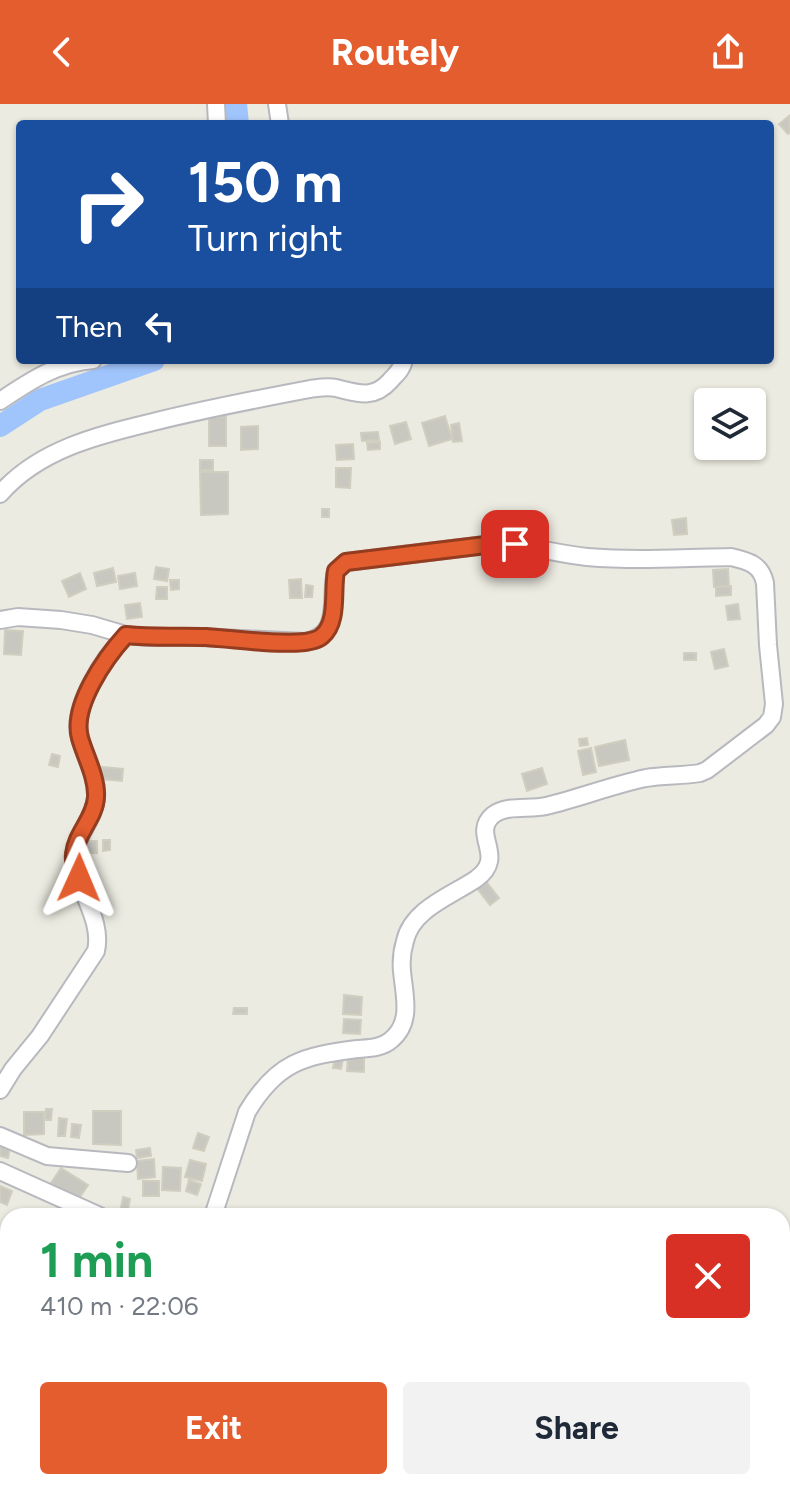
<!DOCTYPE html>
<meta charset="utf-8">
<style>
body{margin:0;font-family:Figtree,sans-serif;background:#f2f2f3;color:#1f2937;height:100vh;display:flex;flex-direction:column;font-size:30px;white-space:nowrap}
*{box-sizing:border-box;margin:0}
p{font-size:26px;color:#747a83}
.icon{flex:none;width:44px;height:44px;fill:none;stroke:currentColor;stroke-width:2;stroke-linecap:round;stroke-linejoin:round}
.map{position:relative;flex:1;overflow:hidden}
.sheet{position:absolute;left:0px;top:1104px;width:790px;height:282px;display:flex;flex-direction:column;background:#fff;border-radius:24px 24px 0 0;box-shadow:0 2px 6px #0004}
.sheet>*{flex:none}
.guide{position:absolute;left:16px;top:16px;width:758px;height:244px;border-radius:8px;box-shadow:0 2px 6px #0004;background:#1a4fa0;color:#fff;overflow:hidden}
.controls{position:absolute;left:694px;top:284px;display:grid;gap:16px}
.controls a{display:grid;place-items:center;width:72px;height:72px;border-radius:8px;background:#fff;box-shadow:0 2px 6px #0004;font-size:40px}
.pin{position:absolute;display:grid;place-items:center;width:68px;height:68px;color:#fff;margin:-34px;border-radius:16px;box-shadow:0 4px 12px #0006}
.me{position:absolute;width:88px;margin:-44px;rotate:1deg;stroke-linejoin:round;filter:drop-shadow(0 0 6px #0008)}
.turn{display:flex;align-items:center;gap:28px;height:168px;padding:0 40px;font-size:36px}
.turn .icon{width:104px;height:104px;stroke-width:2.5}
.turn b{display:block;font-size:56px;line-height:68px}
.then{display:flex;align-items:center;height:76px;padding:0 40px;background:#0003;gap:16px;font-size:30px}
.round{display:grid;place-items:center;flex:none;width:84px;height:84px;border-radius:8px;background:#f2f2f3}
.headline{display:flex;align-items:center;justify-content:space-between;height:136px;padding:0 40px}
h1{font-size:48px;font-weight:700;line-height:60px;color:#1e9e55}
.cta{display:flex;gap:16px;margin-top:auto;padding:16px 40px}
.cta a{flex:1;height:92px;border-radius:8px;background:#e35d2f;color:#fff;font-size:32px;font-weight:700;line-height:92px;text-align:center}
.cta a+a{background:#f2f2f3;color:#1f2937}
header{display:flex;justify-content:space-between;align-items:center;height:104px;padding:0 40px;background:#e35d2f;color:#fff;font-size:36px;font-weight:700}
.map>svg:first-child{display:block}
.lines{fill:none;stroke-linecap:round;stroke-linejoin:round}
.river{stroke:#a0c4fc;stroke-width:22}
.building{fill:#c9c8c0;stroke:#d0cebf;stroke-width:2}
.minor-casing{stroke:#b8b9bf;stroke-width:20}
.minor{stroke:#fff;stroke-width:16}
.route-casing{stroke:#943c1f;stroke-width:20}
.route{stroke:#e35d2f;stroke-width:14}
</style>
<header><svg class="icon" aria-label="back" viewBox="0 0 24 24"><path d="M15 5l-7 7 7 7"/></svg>Routely<svg class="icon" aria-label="share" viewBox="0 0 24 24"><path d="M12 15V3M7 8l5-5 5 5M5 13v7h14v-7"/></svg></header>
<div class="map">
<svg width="790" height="1385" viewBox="0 0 790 1385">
<rect width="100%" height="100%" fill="#ecebe1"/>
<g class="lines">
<path class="river" d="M236,0L238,20
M0,322L40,296L154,256"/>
</g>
<path class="building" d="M789,12L790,29L788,30L779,20Z
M445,312L452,335L429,342L422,319Z
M209,313H226V342H209Z
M406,318L411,335L395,340L390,322Z
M459,319L462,337L453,338L451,321Z
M258,322V345L241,346V323Z
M378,328L379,336L362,337L361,329Z
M380,338V345L368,346L367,339Z
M353,340L354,355L337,356L336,341Z
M200,356H213V366H200Z
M336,364H351L350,384L336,383Z
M200,368H228V410L201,411Z
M322,405H329V413H322Z
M686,414L687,430L674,431L672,416Z
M156,463L169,465L167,477L154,475Z
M113,464L116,478L97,482L94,469Z
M728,465L729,482L714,483L713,466Z
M80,469L86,485L69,493L62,477Z
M135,469L137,482L120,485L118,472Z
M301,475L302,494H290L289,476Z
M170,476H179V485L171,486Z
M306,481L313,482L312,493H305Z
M731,482V491L716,492V483Z
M157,483H167V495H156Z
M140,499L142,513L127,515L125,501Z
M738,500L740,515L728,516L726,502Z
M5,526L23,527L21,551L4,550Z
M724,545L728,562L715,565L711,548Z
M684,549H696V556H684Z
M587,634L588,641L580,642L579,635Z
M625,636L629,656L599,662L595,643Z
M591,644L596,668L583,671L578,647Z
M52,650L60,652L58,663L49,661Z
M102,663L123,665L122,677L101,675Z
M542,664L547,680L527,687L522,670Z
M103,736H110V746L103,747Z
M86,737H97V749H86Z
M485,776L499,794L490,801L476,783Z
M344,891L362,893L361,911L343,910Z
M234,904H247V910H233Z
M344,915L361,916L360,930L343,929Z
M348,950L364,951V968L347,967Z
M335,953L343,954L341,965L333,964Z
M46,1005H52L51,1016H45Z
M93,1007H121V1041L93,1040Z
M24,1008H44V1030L24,1031Z
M59,1014L67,1015L65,1032H58Z
M72,1020L81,1021L79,1034L71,1033Z
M198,1029L209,1033L204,1047L193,1044Z
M0,1036L11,1038L8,1054L0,1052Z
M150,1044L151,1052L137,1054L136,1046Z
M154,1055L155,1073L138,1075L137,1057Z
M190,1056L206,1060L202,1077L185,1073Z
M163,1063L181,1064L180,1087L162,1086Z
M61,1064L88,1081L78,1096L51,1079Z
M189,1076L201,1080L197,1091L186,1087Z
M143,1077H159V1092H143Z
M0,1082L12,1087L7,1101L0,1098Z
M123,1093L130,1095L128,1105L121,1104Z
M99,1378H113V1382L99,1383Z
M130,1378H137L140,1385H121L120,1383Z
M150,1378H162L167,1379L166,1385H148Z
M171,1378H192L190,1385L170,1381Z"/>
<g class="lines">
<defs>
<path id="minor" d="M216,0L217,20
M277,0L280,20
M0,297C30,277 56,259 93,256
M0,390C39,345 99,331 153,318C205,305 257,295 310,285C318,284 327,282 336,284C357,289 373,296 390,277C396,270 402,266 404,256
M0,516L18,513L61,516L92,521L126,531L147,533H199L305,538C343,531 329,495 336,467L346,458L494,440C526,440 556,450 587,453C635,457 683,454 731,453C748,457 761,460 765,479L768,541L774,600L772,613L766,621L707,666L700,669C682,672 664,671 646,674C612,681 580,694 546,702C530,706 507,700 493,711C470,731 508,752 476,775C451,792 412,805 405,837C402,847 401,857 402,867C404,891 413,918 391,936C382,944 369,944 357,945C303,952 277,958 247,1008L213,1112
M0,986L13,965L40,932L96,847C103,816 78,788 75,758C72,735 94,717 96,694C98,675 85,653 80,634C71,602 105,553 126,531
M0,1032L47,1052L128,1059
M0,1067L100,1112
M0,1147L8,1150
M782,1253L790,1252
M782,1336L790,1335
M0,1375L11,1385
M698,1378L713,1385
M661,1385V1378"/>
</defs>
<use href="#minor" class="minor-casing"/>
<use href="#minor" class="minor"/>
</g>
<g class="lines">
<defs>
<path id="route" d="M79,774C76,766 73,758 74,750C76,729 95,714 96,693C97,673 85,652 80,634C71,602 106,553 126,531C153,534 179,532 206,533C238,535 273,541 305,538C311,537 318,536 322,532C339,518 332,486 336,467L346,458L494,440H515"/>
</defs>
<use href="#route" class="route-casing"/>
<use href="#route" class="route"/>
</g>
</svg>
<div class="controls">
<a><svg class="icon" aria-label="layers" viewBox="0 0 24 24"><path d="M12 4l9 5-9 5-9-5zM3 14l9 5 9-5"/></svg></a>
</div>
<div class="pin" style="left:515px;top:440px;background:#d93025"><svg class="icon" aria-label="arrive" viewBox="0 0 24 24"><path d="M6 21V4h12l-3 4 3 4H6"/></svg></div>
<svg class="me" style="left:79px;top:774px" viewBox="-20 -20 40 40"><path d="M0-17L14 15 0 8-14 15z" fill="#e35d2f" stroke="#fff" stroke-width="4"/></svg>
<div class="guide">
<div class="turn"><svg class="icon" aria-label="right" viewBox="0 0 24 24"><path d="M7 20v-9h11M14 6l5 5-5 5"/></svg><div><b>150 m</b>Turn right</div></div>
<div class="then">Then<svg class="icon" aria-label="left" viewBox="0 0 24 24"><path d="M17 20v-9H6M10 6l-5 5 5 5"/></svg></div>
</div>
<section class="sheet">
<div class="headline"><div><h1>1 min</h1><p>410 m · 22:06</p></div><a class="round" style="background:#d93025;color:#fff"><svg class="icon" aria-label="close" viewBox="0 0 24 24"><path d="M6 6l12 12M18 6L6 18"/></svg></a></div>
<div class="cta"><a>Exit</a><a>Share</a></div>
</section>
</div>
